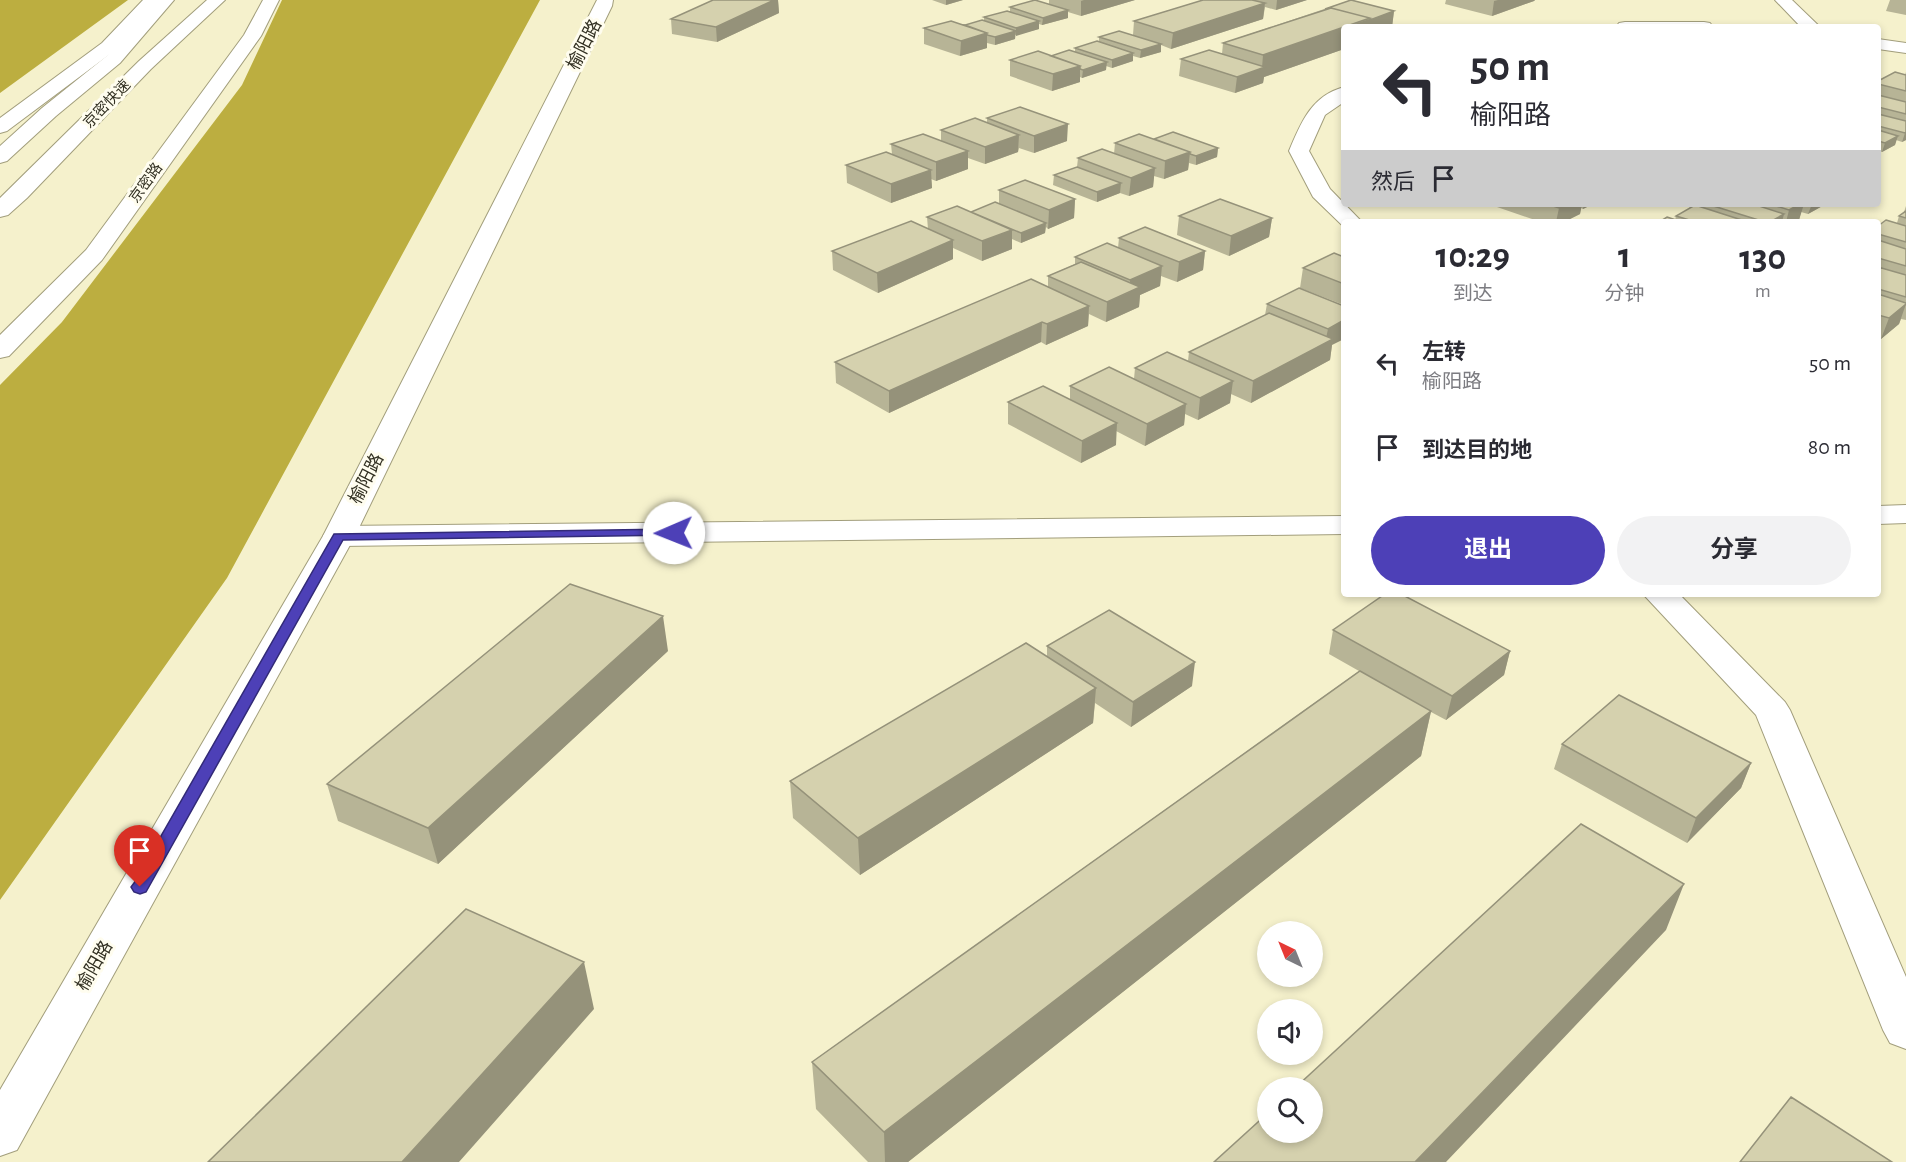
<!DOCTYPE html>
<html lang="zh">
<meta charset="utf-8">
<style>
body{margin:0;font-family:"Alegreya Sans","Noto Sans SC",sans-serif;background:#f2f2f3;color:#2b2b33;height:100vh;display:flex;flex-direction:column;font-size:22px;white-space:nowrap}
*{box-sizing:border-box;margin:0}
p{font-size:20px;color:#7c7c81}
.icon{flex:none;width:33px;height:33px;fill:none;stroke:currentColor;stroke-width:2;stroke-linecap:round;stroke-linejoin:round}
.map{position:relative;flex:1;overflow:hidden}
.panel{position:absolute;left:1341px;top:219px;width:540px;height:378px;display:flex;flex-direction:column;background:#fff;border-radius:6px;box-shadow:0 3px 9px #0003}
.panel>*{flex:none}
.hud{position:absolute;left:1341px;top:24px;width:540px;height:183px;border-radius:6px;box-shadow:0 3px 9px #0003;background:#fff;color:#2b2b33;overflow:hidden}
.needle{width:39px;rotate:317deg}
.controls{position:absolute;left:1257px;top:921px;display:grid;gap:12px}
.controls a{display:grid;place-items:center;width:66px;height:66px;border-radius:50%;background:#fff;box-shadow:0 3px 9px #0003;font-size:30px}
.pin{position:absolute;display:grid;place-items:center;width:51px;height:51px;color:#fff;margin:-62px -26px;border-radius:50% 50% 50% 0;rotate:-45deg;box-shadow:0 0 6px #0007}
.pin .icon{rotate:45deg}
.me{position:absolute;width:66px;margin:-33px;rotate:269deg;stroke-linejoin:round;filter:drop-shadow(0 0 4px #0008)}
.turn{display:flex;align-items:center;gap:21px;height:126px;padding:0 30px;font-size:27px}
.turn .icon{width:78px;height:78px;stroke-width:2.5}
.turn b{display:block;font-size:42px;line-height:51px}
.then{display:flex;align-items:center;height:57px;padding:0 30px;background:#0003;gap:12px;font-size:22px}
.eta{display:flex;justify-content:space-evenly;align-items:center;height:102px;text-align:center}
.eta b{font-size:36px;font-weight:700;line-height:42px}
.button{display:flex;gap:12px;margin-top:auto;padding:12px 30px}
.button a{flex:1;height:69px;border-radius:36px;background:#4d40b7;color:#fff;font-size:24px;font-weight:700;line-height:69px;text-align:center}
.button a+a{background:#f2f2f3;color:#2b2b33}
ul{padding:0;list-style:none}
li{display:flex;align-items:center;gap:18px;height:84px;padding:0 30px}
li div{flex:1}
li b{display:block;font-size:22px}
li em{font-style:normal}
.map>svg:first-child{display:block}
.forest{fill:#bcae40}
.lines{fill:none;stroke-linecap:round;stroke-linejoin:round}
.street-casing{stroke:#a29e7c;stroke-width:2}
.secondary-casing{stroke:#a29e7c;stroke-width:2}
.highway-casing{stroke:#a29e7c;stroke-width:2}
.street{fill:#fff;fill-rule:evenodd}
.secondary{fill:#fff;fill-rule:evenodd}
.highway{fill:#fff;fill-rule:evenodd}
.wall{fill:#b7b496}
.shaded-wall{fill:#95927a}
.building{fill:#d5d1ae;stroke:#95927a;stroke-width:1.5}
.route{fill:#4d40b7;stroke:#322a77;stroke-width:1.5}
.labels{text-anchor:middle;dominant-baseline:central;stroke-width:6;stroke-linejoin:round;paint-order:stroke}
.far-street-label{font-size:15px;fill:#333123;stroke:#fffdef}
.street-label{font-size:18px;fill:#333123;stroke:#fffdef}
</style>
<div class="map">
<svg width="1906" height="1162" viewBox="0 0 1906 1162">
<rect width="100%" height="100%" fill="#f5f1cc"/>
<path class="forest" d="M0,0H128L0,93Z
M282,0H540L227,578L0,900V385L62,322L242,85Z"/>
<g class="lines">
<defs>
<path id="street" d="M597,0H613L612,6L355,536L17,1150L0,1156V1090L323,536Z
M1775,0H1792L1820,27H1801Z
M1625,22H1704L1710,23L1713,27H1616L1619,23Z
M1878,39L1906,43V53L1878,49Z
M1344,87V102L1325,115L1309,151L1330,189L1362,222H1344V227L1313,197L1289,151C1301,123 1311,96 1344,87Z
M1643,594H1679L1785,702L1790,710L1906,977V1049L1890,1043L1883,1030L1756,715Z"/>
<path id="secondary" d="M143,0H160L114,51L7,131L0,133V118L102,43Z
M263,0H279L261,36L102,260L9,356L0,358V335L86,250L244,35Z
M1906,505V523L1878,524V506Z
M1344,516V534L339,546L328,543L323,536L328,529L339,526Z"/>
<path id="highway" d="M157,0H174L120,63L56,116L7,161L0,163V146L42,108L108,55Z
M207,0H225L151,69L27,198L8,215L0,217V198L139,61Z"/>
</defs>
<use href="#street" class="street-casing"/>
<use href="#secondary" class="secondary-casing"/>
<use href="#highway" class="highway-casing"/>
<use href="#street" class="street"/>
<use href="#secondary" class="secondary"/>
<use href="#highway" class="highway"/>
</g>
<path class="wall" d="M713,0H778L779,13L717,42L672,34L671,19Z
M932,0H963L946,5Z
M1049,0H1135L1081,16L1068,12V18L1042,25L1039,24V29L1015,35V39L995,45L987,43V48L960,56L924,44V28L965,25L984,21V17L1010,12V7L1049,4Z
M1203,0H1307L1276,10L1265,7L1263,19L1171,49L1161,45V52L1140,58L1133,56V61L1112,68L1106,66V70L1082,78L1080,77V82L1052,91L1010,76V60L1051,56L1075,52V48L1099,42V37L1133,35L1134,21Z
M1351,0L1394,11L1392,27H1344V49L1264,77L1263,83L1235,93L1179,76L1181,59L1209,50L1222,54L1223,43Z
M1446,0H1535L1534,1L1492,16L1445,4Z
M1890,0H1906V15L1886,11Z
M1906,72V140L1902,142L1896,140L1895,145L1882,152L1878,151V81L1905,75Z
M987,118L1067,141L1034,153L1019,148L1018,152L985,164L968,158V169L936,181L931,179L932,188L891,203L847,183L846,165L892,154L891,144L941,141V130L987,123Z
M1154,139L1218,148L1217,157L1196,165L1189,163L1188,170L1164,179L1154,176L1153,187L1129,196L1120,193L1097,202L1053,185L1054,175L1077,167L1078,158L1114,154L1115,143Z
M999,190L1075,199L1074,218L1048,229L1046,227L1045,233L1021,243L1012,239V249L982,261L953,248V259L878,293L833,270L832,251L928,229L927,217L971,212L999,204Z
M1498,204H1593L1583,209L1581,208L1580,214L1564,222H1541L1497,207Z
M1691,204H1826L1808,214L1801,212L1799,220L1795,222H1659L1675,220L1676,216L1689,209Z
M1906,206V320L1901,319L1899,324L1881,339L1878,338V226L1897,223L1899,216L1904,212Z
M1179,216L1272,218L1269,237L1229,256L1177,235Z
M1119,238L1205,251L1203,270L1177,282L1161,276L1160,286L1140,295L1139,307L1106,322L1089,314L1088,326L1046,345L1041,342L889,413L836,383L835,362L1048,287V276L1075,264V257L1118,248Z
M1344,257V305L1300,288L1303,268Z
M1267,304L1344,306L1332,345L1330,360L1251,403L1231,394L1230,403L1198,420L1185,414L1184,425L1145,446L1116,431V445L1081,463L1008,424V402L1070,399V386L1134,379L1135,368L1188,361L1189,352L1265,315Z
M1333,630L1510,651L1504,675L1446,720L1431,712L1421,756L908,1162H868L816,1109L812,1062L1359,671L1329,654Z
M1047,646L1192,686L1131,727L1095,703L1093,723L860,875L793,818L790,781L1047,656Z
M668,651L438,864L338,821L327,784Z
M1562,744L1751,763L1741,788L1687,843L1554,769Z"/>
<path class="shaded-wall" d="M774,0H778L779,13L717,42L716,27Z
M946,0H963L946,5Z
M1084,0H1135L1081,16V1Z
M1277,0H1307L1276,10Z
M1498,0H1535L1534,1L1492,16L1494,1Z
M1265,3L1263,19L1171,49L1173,33Z
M1068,10V18L1042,25L1043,18Z
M1394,11L1392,27H1345Z
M1039,21V29L1016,36V28Z
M1344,27V49L1264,77L1263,83L1235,93L1237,77L1262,68L1263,55Z
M1016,31L1015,39L995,45V37Z
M987,33V48L960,56L961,41Z
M1161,44V52L1140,58L1141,50Z
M1133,53V61L1112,68V60Z
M1107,62L1106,70L1082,78L1083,70Z
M1080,66V82L1052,91L1053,74Z
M1068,124L1067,141L1034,153V136Z
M1906,132V140L1902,142L1905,133Z
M1019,135L1018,152L985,164V147Z
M1898,136L1895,145L1882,152L1885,143Z
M1218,148L1217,157L1196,165V156Z
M968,151V169L936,181V162Z
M1190,152L1188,170L1164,179L1165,161Z
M1155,168L1153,187L1129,196L1131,178Z
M931,170L932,188L891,203V184Z
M1121,183L1120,193L1097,202V192Z
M1075,199L1074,218L1048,229L1049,210Z
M1567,204H1582L1580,214L1564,222H1556L1559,208Z
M1584,204H1593L1583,209Z
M1800,204H1804L1799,220L1795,222H1786L1789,210Z
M1812,204H1826L1808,214Z
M1784,214L1782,222H1770Z
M1272,218L1269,237L1229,256L1231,236Z
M1046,223L1045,233L1021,243V233Z
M1012,230V249L982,261V241Z
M953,240V259L878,293L877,273Z
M1205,251L1203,270L1177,282L1179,262Z
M1162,266L1160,286L1140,295L1139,307L1106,322L1107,302L1130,292V280Z
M1906,304L1899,324L1881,339L1889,318Z
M1089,306L1088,326L1046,345L1047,324Z
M1344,320V339L1332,345L1330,360L1251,403L1253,381L1325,343L1328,329Z
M1042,322L1041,342L889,413V391Z
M1233,381L1230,403L1198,420L1200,398Z
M1186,404L1184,425L1145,446L1147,424Z
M1117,423L1116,445L1081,463L1082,441Z
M663,616L668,651L438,864L428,828Z
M1510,651L1504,675L1446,720L1452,696Z
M1195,662L1192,686L1131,727L1133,702Z
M1096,688L1093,723L860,875L858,838Z
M1431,711L1421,756L908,1162H885L884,1132Z
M1751,763L1741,788L1687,843L1696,818Z
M1684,884L1666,930L1446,1162H1415Z
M584,962L594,1009L459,1162H402Z"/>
<path class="building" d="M713,0H774L716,27L671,19Z
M1035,0L1068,10L1043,18L1010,7Z
M1203,0H1252L1265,3L1173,33L1134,21Z
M1351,0L1394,11L1370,20V18L1331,8L1325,9Z
M1331,8L1370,18L1263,55L1223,43Z
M1007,11L1039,21L1016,28L984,17Z
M982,20L1016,31L995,37L987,35V33L965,25Z
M951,21L987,33L961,41L924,28Z
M1119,31L1161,44L1141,50L1099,37Z
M1097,41L1133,53L1112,60L1075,48Z
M1069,50L1107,62L1083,70L1080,69V66L1051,56Z
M1209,50L1265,67L1237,77L1181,59Z
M1038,51L1080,66L1053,74L1010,60Z
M1895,72L1906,75V91L1878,84V81Z
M1878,95L1906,102V114L1878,107Z
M1020,107L1068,124L1034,136L987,118Z
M1878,114L1906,121V132L1905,133L1878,126Z
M975,118L1019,135L985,147L941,130Z
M1878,130L1898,136L1885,143L1878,141Z
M1173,132L1218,148L1196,156L1190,154V152L1154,139Z
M923,134L968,151L936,162L891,144Z
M1139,134L1190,152L1165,161L1115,143Z
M1102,149L1155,168L1131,178L1078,158Z
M886,152L931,170L891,184L846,165Z
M1077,167L1121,183L1097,192L1054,175Z
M1025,180L1075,199L1049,210L999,190Z
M1220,199L1272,218L1231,236L1179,216Z
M995,202L1046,223L1021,233L971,212Z
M1547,204H1567L1559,208Z
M1707,204H1753L1784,214L1770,222H1765Z
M1770,204H1800L1789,210Z
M1695,205L1748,222H1696L1676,216Z
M957,206L1012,230L982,241L927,217Z
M1906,211V218L1899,216Z
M1667,217L1682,222H1659Z
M1886,220L1906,226V242L1878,234V226Z
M911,221L953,240L877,273L832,251Z
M1145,227L1205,251L1179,262L1119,238Z
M1878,240L1906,249V266L1878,258Z
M1107,243L1162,266L1130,280L1075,257Z
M1334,253L1344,257V284L1303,268Z
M1081,262L1140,287L1107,302L1048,276Z
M1878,267L1906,275V297L1878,289Z
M1031,279L1089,306L1047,324L1042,322L889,391L835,362Z
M1299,288L1344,306V320L1328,329L1267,304Z
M1878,294L1906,303V304L1889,318L1878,315Z
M1269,313L1333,339L1253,381L1189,352Z
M1167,352L1233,381L1200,398L1135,368Z
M1109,367L1186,404L1147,424L1070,386Z
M1043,386L1117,423L1082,441L1008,402Z
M570,584L663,616L428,828L327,784Z
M1385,594H1401L1510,651L1452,696L1333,630Z
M1109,610L1195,662L1133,702L1047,646Z
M1026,643L1096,688L858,838L790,781Z
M1360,671L1431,711L884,1132L812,1062Z
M1619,695L1751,763L1696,818L1562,744Z
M1581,824L1684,884L1415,1162H1214L1268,1113V1132H1312V1088H1295Z
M466,909L584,962L402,1162H208Z
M1791,1097L1892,1162H1740Z"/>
<path class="route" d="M674,529L680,533L678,535L343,540L146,892L140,894L134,892L131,887L134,883L334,534Z"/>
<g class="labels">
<g class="far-street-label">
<text transform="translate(107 104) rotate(-46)">京密快速</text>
<text transform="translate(146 183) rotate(-54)">京密路</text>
</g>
<g class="street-label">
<text transform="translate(585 45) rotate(-63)">榆阳路</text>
<text transform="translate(367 479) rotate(-63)">榆阳路</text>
<text transform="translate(95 966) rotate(-60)">榆阳路</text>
</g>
</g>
</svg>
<div class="controls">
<a><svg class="needle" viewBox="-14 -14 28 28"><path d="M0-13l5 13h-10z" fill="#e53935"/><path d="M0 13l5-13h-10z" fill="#7c7c81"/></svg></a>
<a><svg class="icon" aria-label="sound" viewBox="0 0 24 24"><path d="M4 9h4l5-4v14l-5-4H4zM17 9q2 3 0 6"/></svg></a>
<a><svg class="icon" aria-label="search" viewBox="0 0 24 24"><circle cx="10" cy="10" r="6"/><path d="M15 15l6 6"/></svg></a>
</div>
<div class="pin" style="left:140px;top:887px;background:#d93025"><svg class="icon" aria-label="arrive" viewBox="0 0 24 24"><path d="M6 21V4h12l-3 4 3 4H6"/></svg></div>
<svg class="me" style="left:674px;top:533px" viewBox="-20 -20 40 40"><circle r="19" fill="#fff"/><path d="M0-13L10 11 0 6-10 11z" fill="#4d40b7"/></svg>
<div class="hud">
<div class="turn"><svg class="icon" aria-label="left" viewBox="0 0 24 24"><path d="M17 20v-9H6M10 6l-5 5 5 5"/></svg><div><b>50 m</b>榆阳路</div></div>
<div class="then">然后<svg class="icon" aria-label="arrive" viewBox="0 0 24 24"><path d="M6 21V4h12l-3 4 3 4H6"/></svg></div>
</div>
<section class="panel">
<div class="eta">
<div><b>10:29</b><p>到达</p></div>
<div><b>1</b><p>分钟</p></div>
<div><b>130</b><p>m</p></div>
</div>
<ul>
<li><svg class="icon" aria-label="left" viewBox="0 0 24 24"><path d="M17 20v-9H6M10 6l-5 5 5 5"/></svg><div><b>左转</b><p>榆阳路</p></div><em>50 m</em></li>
<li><svg class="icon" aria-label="arrive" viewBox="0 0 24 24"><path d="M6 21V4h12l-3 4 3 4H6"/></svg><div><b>到达目的地</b></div><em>80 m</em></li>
</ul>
<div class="button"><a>退出</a><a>分享</a></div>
</section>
</div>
